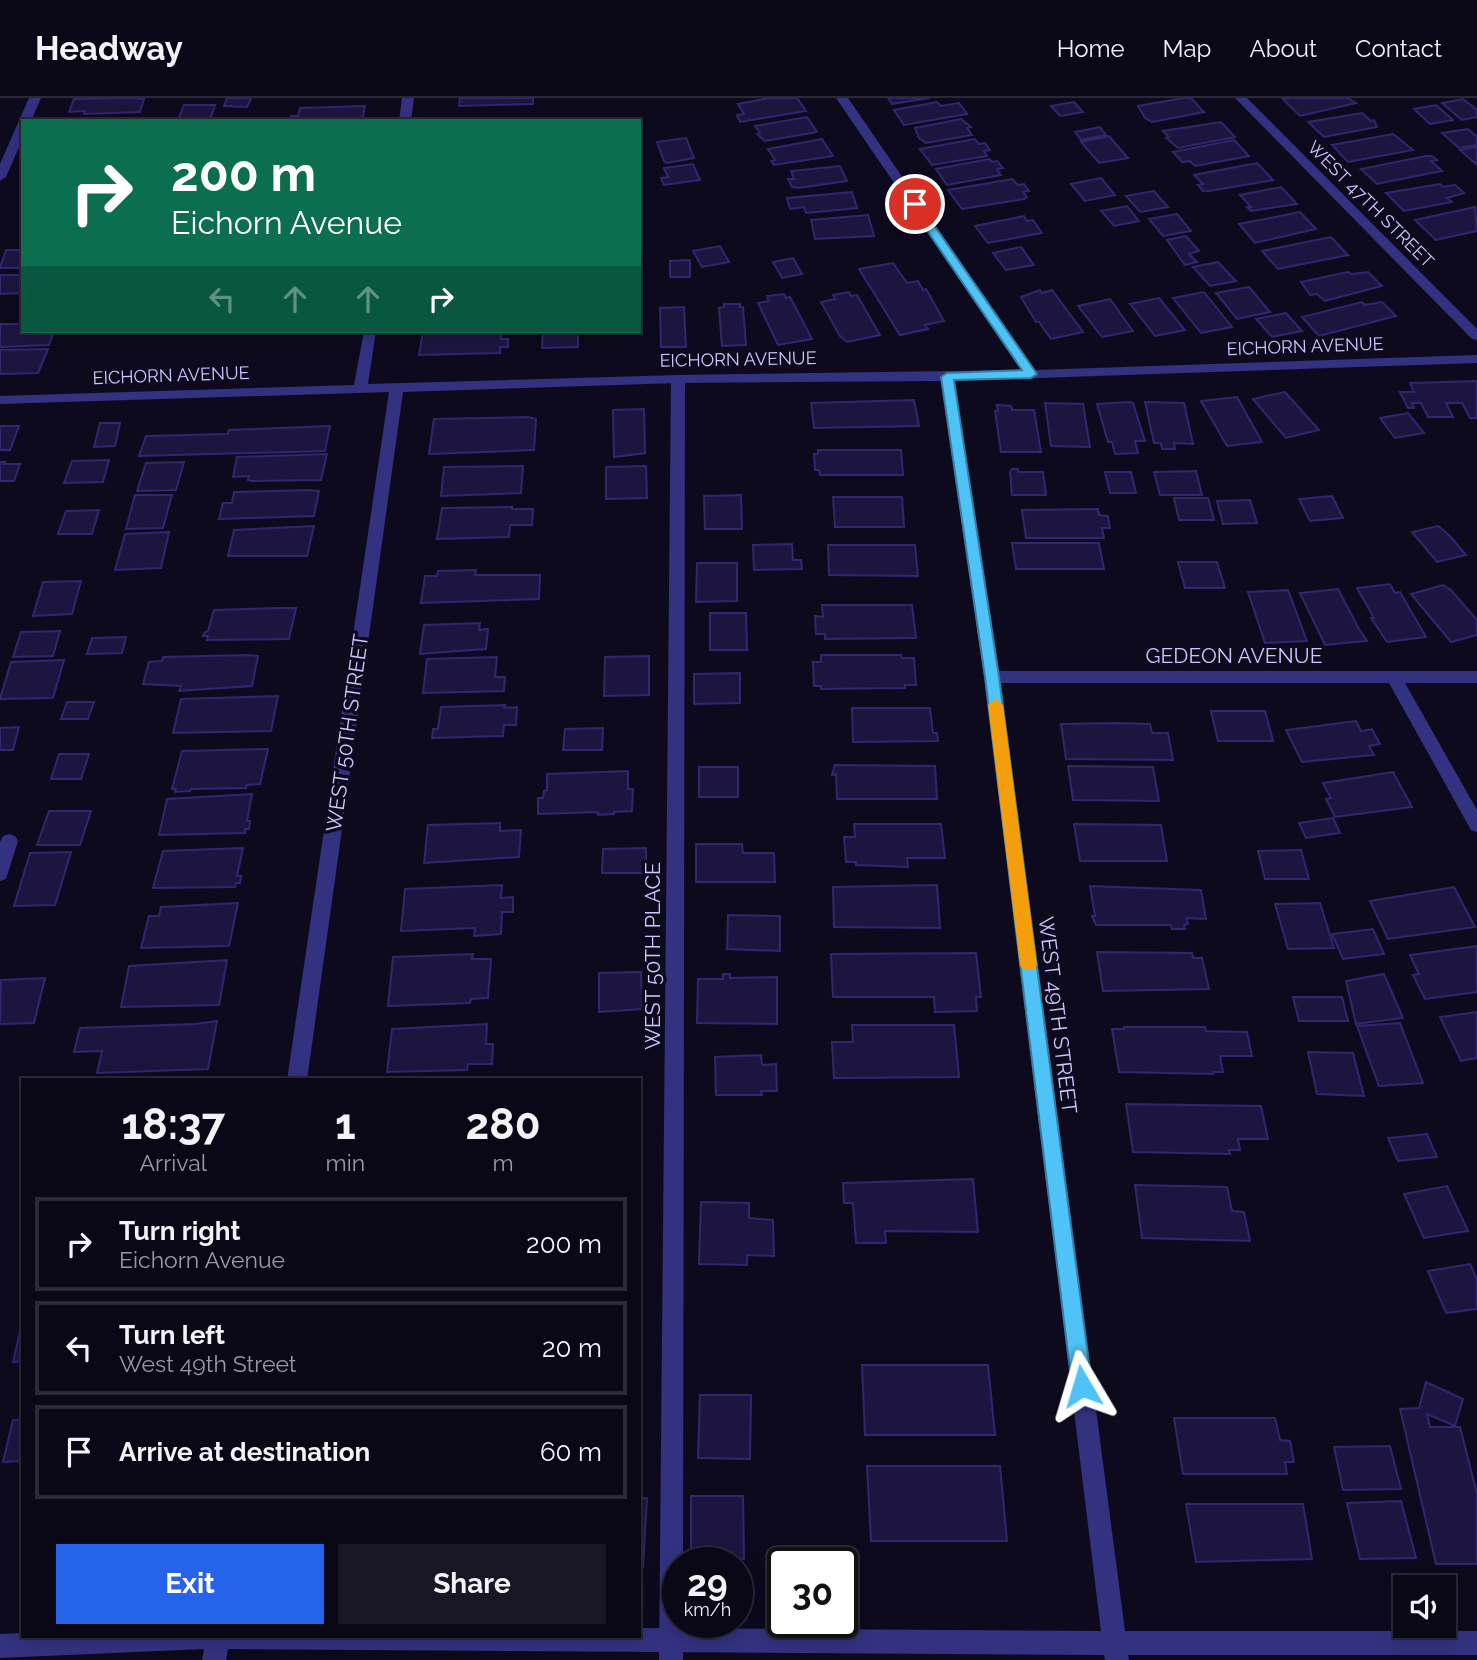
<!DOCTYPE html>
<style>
body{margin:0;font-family:Raleway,sans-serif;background:#181623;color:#f1f3f6;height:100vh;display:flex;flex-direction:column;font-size:26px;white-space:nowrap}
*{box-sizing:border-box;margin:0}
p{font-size:23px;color:#999aa1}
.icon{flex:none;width:38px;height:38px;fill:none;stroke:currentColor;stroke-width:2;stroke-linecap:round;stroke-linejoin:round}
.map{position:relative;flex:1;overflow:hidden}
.drawer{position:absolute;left:21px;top:980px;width:620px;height:560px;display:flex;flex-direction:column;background:#0a0816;border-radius:0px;box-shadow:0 4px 18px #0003,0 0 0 2px #2a2935}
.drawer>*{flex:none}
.top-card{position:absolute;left:21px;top:21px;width:620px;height:214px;border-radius:0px;box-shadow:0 4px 18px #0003,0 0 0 2px #2a2935;background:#0b6e4f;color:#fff;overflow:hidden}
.buttons{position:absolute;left:1393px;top:1477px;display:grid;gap:14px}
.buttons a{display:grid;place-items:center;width:63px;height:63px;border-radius:0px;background:#0a0816;box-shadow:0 4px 18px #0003,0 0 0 2px #2a2935;font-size:35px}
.speed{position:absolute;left:662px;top:1449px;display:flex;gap:14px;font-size:35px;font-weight:700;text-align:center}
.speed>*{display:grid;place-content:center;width:91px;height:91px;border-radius:50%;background:#0a0816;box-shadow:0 4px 18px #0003,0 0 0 2px #2a2935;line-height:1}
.speed small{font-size:18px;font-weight:400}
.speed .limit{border:4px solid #111;border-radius:10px;background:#fff;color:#111}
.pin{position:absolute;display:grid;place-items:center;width:60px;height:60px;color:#fff;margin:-30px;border:4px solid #fff;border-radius:50%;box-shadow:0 2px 7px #0007}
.me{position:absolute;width:77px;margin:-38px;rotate:353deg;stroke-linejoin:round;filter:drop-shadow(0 0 5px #0008)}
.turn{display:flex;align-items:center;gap:24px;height:147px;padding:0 35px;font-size:32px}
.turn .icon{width:91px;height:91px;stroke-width:2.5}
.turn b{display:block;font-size:49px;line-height:60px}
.lanes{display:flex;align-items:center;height:66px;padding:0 35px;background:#0003;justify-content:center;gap:35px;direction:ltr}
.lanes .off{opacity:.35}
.eta{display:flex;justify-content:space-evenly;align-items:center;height:119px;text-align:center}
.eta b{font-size:42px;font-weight:700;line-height:49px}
.primary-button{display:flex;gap:14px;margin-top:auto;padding:14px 35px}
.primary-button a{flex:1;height:80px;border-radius:0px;background:#2563eb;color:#fff;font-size:28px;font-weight:700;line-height:80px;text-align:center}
.primary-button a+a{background:#181623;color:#f1f3f6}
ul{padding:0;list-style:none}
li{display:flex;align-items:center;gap:21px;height:94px;margin:0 14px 10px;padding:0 21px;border:4px solid #2a2935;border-radius:0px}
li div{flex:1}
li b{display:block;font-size:26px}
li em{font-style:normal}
header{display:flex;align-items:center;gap:42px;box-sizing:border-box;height:98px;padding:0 35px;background:#0a0816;border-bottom:2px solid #2a2935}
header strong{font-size:33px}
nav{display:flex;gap:38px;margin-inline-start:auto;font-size:24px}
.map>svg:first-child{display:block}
.building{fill:#1d1540;stroke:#32266e;stroke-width:2}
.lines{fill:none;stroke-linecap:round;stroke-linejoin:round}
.lane{fill:#333280;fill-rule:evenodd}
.street{fill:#333280;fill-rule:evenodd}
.route{fill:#4fc3f7;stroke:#337fa1;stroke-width:2}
.slow{fill:#f59e0b}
.labels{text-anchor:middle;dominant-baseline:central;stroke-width:7;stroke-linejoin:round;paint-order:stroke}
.far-street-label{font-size:18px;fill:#ccc7ff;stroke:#0d0a1e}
.street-label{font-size:21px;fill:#ccc7ff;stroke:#0d0a1e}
</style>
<header>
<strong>Headway</strong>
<nav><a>Home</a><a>Map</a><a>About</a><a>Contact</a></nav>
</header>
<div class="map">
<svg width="1477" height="1562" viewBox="0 0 1477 1562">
<rect width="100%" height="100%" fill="#0d0a1e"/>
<path class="building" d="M227,0H251L247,9L224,8Z
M460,0H533V6L459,8Z
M797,0L806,13L740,24L737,17L744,16L738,6L769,0Z
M888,0H930L892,6Z
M1183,0H1191L1204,14L1152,24L1145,20L1138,8Z
M1293,0H1348L1356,5L1300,18L1283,1Z
M74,1L133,0L144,1L140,14L84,16L85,13L69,14Z
M1463,1L1477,12V19L1462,22L1442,5Z
M937,4L941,8L959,5L967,16L904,27L894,12Z
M1074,4L1083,14L1060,18L1051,8Z
M184,7H215L210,22H178Z
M1436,7L1453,22L1430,26L1414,11Z
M365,8L362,23H289L291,18H298L300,10Z
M1362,15L1371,23L1374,22L1377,29L1324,39L1308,24Z
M807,19L817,34L765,43L757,36L760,35L755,28Z
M961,21L971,29L967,30L972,37L926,45L919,40L915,30Z
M1221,24L1235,39L1178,50L1166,40L1169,39L1163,33Z
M1100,29L1106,37L1081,42L1075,34Z
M1468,31L1477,39V47L1459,50L1442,35Z
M1393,36L1413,52L1348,64L1332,47Z
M1109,38L1128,60L1099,65L1081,44Z
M686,40L694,60L667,65L664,63L657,44Z
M822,41L833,58L774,67L771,63L775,62L768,51Z
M975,41L979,46L985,45L990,52L984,53L987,58L932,67L920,51Z
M1234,42L1249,58L1195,68L1190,63L1182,64L1173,54Z
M1477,49V67L1460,52Z
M1426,58H1432L1437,62L1431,63L1442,73L1377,86L1361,71Z
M989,61L992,64L997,63L1003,70L997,71L1001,77L947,87L936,71Z
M1257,65L1273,82L1209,93H1203L1198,87L1203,86L1194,77Z
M693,66L700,82L664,87L661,80L668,79L664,70Z
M840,68L847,83L798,90L792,89L788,81H794L791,73Z
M1101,80L1115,97L1085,103L1071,86Z
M1012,81L1018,87L1024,86L1029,93L1023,94L1027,99L1024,101L962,111L948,92Z
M1440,86L1443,89L1455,87L1464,95L1447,100L1452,104L1404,113L1386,95Z
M1281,89L1297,106L1251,113L1247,109H1251L1240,97Z
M1154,93L1168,109L1140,114L1126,98Z
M852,94L857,110L849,111L806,115L804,109L790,111L787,100Z
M1127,108L1139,123L1114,128L1101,113Z
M1475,109L1477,133L1436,142L1415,122Z
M1300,114L1316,131L1255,145L1239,126Z
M1177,116L1191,133L1163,138L1149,121Z
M868,117L874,138L815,141L811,122Z
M1024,118L1027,123L1033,122L1042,135L988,145L975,128Z
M1186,138L1199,153L1189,156L1197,164L1185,167L1167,142Z
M1331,139L1348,157L1278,171L1262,153Z
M720,148L729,164L702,169L693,153Z
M1021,149L1034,167L1006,172L993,155Z
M6,152H23V170H0Z
M793,160L802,176L782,180L773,164Z
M690,162V179H670V163Z
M1218,164L1236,183L1210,188L1193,169Z
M893,165L907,185L918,183L923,192L926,191L944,223L925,227L928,231L900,237L859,171Z
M1348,174L1351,176L1368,174L1382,188L1325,203L1317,196L1310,197L1301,184Z
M0,177H23V195L0,196Z
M1249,189L1270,214L1237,221L1216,195Z
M1040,192L1042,195L1052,192L1083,234L1051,241L1039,224H1036L1021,199Z
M849,194L851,198L857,197L880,237L847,244L840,238L821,204L835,201L833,197Z
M1204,194L1232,229L1201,235L1173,200Z
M784,196L786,200L790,199L812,241L778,247L758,205L769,203L767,198Z
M1159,200L1185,232L1155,238L1130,206Z
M1110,201L1133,233L1102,239L1078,208Z
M1362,204L1365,207L1382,204L1396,218L1319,238L1302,219Z
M724,206H740V209H743L746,247L722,248L719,210L724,209Z
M684,209L686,249H661L660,210Z
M1286,215L1302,233L1272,239L1256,221Z
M0,226H23V233H58L53,236L49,247L0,249Z
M423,233H502L501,241H508V249H500V255L419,257Z
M543,233H578V249L542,250Z
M48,251L38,275L0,276V252Z
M1477,283V320H1470L1462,305H1446L1453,319H1428L1421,305H1412L1414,310H1408L1400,294H1414L1410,285Z
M1285,294L1319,332L1286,340L1253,301Z
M1237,299L1262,344L1227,348L1201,303Z
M914,302L919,328L814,330L811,305Z
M1130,304L1133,305L1145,343H1135L1138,355L1115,356L1112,344H1108L1097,306Z
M1145,304L1184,305L1193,346L1174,345L1175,351H1162L1161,345H1154Z
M1045,305L1083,306L1090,349L1051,348Z
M997,307L1011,308L1012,312H1034L1041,354H1001L995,313H998Z
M644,311L645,355L614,359L613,312Z
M1408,315L1424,335L1395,340L1380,320Z
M528,319L536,321L534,352L429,356L434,321Z
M100,325H120L115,348L94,349Z
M0,328H19L10,352H0Z
M330,328L325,353L139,358L146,338L228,336L229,332Z
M818,352H901L903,377H820L819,372H815L814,356H818Z
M327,356L321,382L252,383L248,382L249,378L233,379L237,359Z
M109,362L103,384L64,385L72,363Z
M0,364H5L4,366H20L14,383H0Z
M184,364L176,392L137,393L146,365Z
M523,368L521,395L441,398L444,369Z
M646,368L647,400L606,401V369Z
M1012,371H1018V374H1043L1046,397H1012L1010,374Z
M1196,373L1202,397H1160L1154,374Z
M1105,374H1131L1136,395H1110Z
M308,392L319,393L314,418L219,421L223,405H232L234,394Z
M135,397H172L163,430L126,431Z
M741,397L742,431H705L704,398Z
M1332,398L1343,420L1310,423L1299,401Z
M833,399H902L904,429H835Z
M1174,400H1208L1214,422H1179Z
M1250,402L1257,425L1223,426L1217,403Z
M512,409V411H533L532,427H510L509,439L437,441L442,410Z
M1098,411L1099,417L1108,418L1110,430H1102L1104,440H1026L1022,412Z
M99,412L92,436H58L66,413Z
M314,428L307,458H228L234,432Z
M1438,428L1449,437L1466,457L1437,464L1412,434Z
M169,434L161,470L115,472L125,436Z
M1012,445H1099L1104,471H1016Z
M792,446L793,462H801L802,471L754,472L753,447Z
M828,447H915L918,478L829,477Z
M1178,464H1217L1225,490H1185Z
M697,465H737V503L696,504Z
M476,472L475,477H540L539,501L421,505L425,478H437L438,473Z
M81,483L72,516L33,518L43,484Z
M1390,486L1395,495L1400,494L1426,539L1387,544L1371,520H1374L1357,490Z
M1443,487L1451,492L1477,522V537L1451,544L1411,496Z
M1338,491L1359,531L1367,543L1325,547L1300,495Z
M1288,492L1307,543L1265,545L1248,494Z
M822,507H912L916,540L825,541V536H816L815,518L823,519Z
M278,510H296L289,541L207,542L208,538H203L205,534L208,533L214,512Z
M710,515H746L747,552H710Z
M480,525L479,532L488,531L486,551L420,556L424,527Z
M60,533L53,558L13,559L21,534Z
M126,539L122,555L87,556L92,540Z
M247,557L258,558L252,588L179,593L181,588L143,586L149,564L162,563L163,559Z
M821,557H901L902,560H914L916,587H905V590L821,591V588H814L813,564H821Z
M649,558V597L604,598L605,559Z
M497,559L495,579H505L504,593L423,595L427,561Z
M64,562L53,600L0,601L11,564Z
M740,575V605L694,606V576Z
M278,598L271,633L173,635L181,601Z
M67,604H94L88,621H61Z
M505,607L504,610L517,609L516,627H504L503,638L432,640L433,631H438L441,609Z
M852,610H930L933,635H937L938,643L853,644Z
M1211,613H1265L1273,643H1218Z
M1356,623L1361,633L1372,631L1380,646L1369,648L1374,657L1302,664L1286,632Z
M1117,625L1150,626L1152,635H1168L1173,662L1066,661L1061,626Z
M19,629L13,652H0V630Z
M603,630L602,652H563L565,631Z
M268,651L260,686L247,687L246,690L191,691L190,693L175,694L176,691H172L182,653Z
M59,656H89L81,681H51Z
M835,667L935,668L937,701H837L836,676L832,677Z
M1068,668L1153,669L1159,703L1073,702Z
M699,669H738V699H699Z
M628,673V691H633L632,713L614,714V716L598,717V714L538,716V700H543L544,693L547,692V676Z
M1393,674L1412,709L1335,719L1326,701L1331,700L1323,685Z
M252,696L247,723H250L249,731H245V735L159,737L167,701Z
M49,713H91L80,747H37Z
M1333,720L1340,735L1306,740L1299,725Z
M500,725V733L521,732L519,759L424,765L428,727Z
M854,726H941L945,760H907L908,769L856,767V764H846L844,739H855Z
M1074,726L1161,727L1167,763H1080Z
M696,746H742L743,755H774L775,784H696Z
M243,750L237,778H241L240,785H236L235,789L153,790L163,753Z
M646,750V775H602L603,751Z
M1301,752L1309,781H1265L1258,753Z
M71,754L55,807L14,808L30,755Z
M502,787L501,800L513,799V814H502L501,836L474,838L475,830L401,833L405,791Z
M937,787L940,830L834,829L833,789Z
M1090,788L1201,792L1206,821L1186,820L1188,826L1184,827L1185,831H1172L1171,827H1096L1092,818H1095Z
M1454,789L1475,829L1388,841L1370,803Z
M238,805L229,848L141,850L149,818H159L161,809Z
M1320,805L1334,850L1288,851L1275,806Z
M728,817L780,818V853L727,851Z
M1373,831L1384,856L1343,861L1332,836Z
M1477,848V894L1425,901L1413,877L1419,876L1410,857Z
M1097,854L1192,855L1193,860H1202L1209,891L1103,893Z
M976,855L981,899H976L977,913L935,914L934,899H833L831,856Z
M473,856L472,861H491L488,900L471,901L470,905L388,908L393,859Z
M227,862L219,907L121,909L129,868Z
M641,874L642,911L599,914V875Z
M723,876H730V880L777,879V926L697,925L698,881H723Z
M1384,876L1403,920L1356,926L1346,883Z
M45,880L34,925L0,926L1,882Z
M1293,899H1342L1348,923H1299Z
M1477,914V960L1461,963L1440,919Z
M217,923L208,971L97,975L102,953L74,954L80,930L196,926Z
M1400,925L1423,985L1379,988L1357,928Z
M487,926L486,946H493L492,966H468L467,972L387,974L392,931Z
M852,927H954L959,979L834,980L832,944H853Z
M1124,929H1205L1206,933L1247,934L1252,958H1220L1223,974H1213V976L1119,974L1112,931H1124Z
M1308,954L1353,955L1364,998L1317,996Z
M761,957L762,967L776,966L777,993H761L762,997H716L715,959Z
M1126,1006L1261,1008L1268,1041H1238L1240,1052H1229L1230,1056L1133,1054Z
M1427,1036L1437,1059L1398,1063L1388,1040Z
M973,1081L978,1134L885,1133L886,1145H856L853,1105H844L843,1085Z
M1135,1087L1227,1089L1232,1113L1244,1114L1250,1143L1142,1140Z
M1447,1088L1468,1133L1424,1140L1404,1096Z
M701,1104L749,1105V1120L773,1122L774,1158L747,1157V1167L699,1166Z
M1470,1166L1477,1182V1211L1446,1215L1428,1173Z
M21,1229L23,1263L13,1264Z
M862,1267H988L995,1337H865Z
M1426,1284L1463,1301L1455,1328L1427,1316L1430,1329H1460L1477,1396V1466H1436L1400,1311L1419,1310Z
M700,1297H751L750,1361L698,1360Z
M1174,1320H1275L1280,1342L1290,1343L1294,1364H1285L1287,1376H1183Z
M13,1322H23V1363L3,1364Z
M1390,1348L1401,1391L1343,1392L1334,1349Z
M867,1368H1000L1007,1443H871Z
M691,1398H743L744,1461L691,1460Z
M639,1400H647L643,1469H639Z
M1401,1403L1416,1460L1360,1461L1347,1405Z
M1186,1406H1303L1312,1461L1196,1464Z"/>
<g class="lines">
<path class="lane" d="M678,277L685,281L683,1465H677V1524H683V1562H659L671,281Z
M9,736L15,738L18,743L6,781L0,783V744L3,738Z"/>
<path class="street" d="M29,0H41L31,23H23V40L6,79L0,83V66Z
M402,0H414L411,23H399Z
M836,0H848L1035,272L1477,257V265L954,283L999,573H1477V585H1405L1477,712V734L1471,732L1389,585H1001L1125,1533H1477V1557H1128L1129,1562H1105L1104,1557L228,1551L226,1562H202L204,1551L0,1560V1536L23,1535V1538H639V1530L1101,1533L984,579L941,283L678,285L403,294L307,982H287L389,294L0,306V298L354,287L364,233H376L368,286L678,277L1022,272Z
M1235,0H1247L1477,231V242L1472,241Z"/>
</g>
<path class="route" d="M915,103L918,104L1037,276L1031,280L954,282L999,579L1092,1288L1089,1295L1082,1298L1075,1295L1072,1288L985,579L941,279L947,275L1022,272L909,106Z"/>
<path class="slow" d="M996,601L1003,607L1037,867L1034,872H1023L1020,867L988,607Z"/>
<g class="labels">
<g class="far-street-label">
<text transform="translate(1371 106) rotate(45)">WEST 47TH STREET</text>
<text transform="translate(1305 248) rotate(-2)">EICHORN AVENUE</text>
<text transform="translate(738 261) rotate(-1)">EICHORN AVENUE</text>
<text transform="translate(171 277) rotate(-2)">EICHORN AVENUE</text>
</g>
<g class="street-label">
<text x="1234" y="557">GEDEON AVENUE</text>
<text transform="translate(347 635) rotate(-82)">WEST 50TH STREET</text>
<text transform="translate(652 858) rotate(-90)">WEST 50TH PLACE</text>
<text transform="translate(1058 917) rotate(83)">WEST 49TH STREET</text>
</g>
</g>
</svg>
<div class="buttons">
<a><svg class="icon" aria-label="sound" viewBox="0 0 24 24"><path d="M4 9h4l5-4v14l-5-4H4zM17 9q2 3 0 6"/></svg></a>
</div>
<div class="speed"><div>29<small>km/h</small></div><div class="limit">30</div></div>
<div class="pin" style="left:915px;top:106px;background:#d93025"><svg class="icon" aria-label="arrive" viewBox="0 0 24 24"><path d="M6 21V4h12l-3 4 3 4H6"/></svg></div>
<svg class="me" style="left:1082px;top:1288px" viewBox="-20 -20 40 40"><path d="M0-17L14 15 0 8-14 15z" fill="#4fc3f7" stroke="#fff" stroke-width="4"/></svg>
<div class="top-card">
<div class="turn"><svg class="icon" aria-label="right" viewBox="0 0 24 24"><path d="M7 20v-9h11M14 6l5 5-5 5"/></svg><div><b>200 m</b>Eichorn Avenue</div></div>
<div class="lanes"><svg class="icon off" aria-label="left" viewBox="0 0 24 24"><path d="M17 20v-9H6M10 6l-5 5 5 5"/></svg><svg class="icon off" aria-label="ahead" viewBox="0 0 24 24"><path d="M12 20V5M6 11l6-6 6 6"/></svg><svg class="icon off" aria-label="ahead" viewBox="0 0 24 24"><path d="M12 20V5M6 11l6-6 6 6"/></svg><svg class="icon" aria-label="right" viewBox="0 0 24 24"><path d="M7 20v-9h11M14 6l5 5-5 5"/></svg></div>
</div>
<section class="drawer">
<div class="eta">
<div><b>18:37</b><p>Arrival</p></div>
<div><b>1</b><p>min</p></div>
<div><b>280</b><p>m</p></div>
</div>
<ul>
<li><svg class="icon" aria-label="right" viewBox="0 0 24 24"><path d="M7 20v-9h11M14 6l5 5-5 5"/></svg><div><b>Turn right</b><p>Eichorn Avenue</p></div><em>200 m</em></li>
<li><svg class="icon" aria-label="left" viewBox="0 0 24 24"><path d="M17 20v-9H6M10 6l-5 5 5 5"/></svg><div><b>Turn left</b><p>West 49th Street</p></div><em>20 m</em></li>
<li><svg class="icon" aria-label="arrive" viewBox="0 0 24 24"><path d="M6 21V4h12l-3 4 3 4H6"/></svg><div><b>Arrive at destination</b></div><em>60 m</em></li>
</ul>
<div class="primary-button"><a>Exit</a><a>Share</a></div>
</section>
</div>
